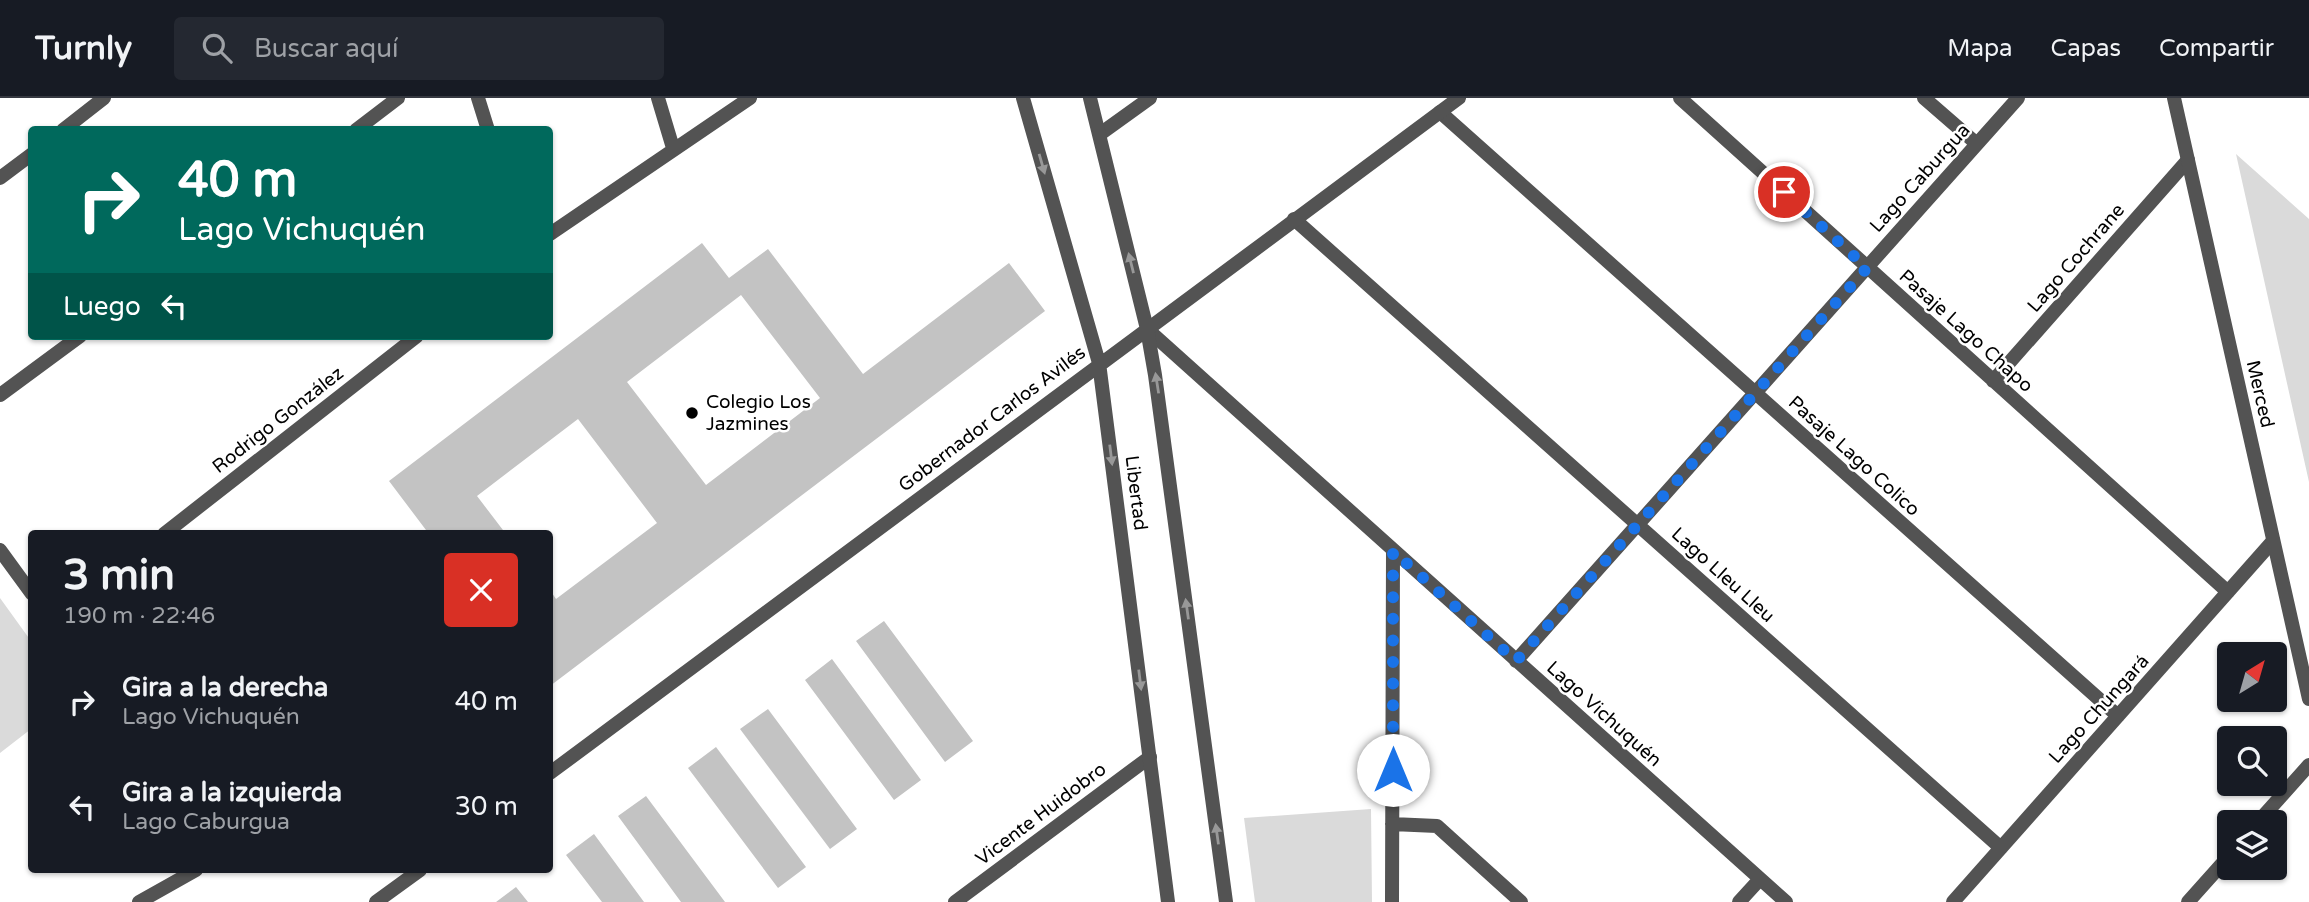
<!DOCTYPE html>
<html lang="es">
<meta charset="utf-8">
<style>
body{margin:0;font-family:"Varela Round",sans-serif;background:#242831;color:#f1f3f6;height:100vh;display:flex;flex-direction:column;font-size:26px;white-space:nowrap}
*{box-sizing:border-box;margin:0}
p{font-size:23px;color:#9ea1a6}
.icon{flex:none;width:38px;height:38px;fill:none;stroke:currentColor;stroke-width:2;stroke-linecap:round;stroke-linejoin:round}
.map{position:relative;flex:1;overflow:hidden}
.sheet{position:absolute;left:28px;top:432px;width:525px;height:343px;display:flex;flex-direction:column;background:#171b24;border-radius:7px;box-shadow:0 2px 5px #0004}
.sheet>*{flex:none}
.guide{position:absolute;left:28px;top:28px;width:525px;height:214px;border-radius:7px;box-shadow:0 2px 5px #0004;background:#00695c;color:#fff;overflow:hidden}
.needle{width:46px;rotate:37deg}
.buttons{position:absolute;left:2217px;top:544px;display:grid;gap:14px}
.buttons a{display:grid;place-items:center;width:70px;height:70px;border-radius:7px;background:#171b24;box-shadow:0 2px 5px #0004;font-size:35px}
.pin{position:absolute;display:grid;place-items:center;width:60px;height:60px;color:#fff;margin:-30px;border:4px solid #fff;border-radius:50%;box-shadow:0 2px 7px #0007}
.me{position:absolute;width:77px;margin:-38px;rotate:0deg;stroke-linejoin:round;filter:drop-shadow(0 0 5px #0008)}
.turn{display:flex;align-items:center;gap:24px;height:147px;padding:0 35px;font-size:32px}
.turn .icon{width:91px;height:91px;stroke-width:2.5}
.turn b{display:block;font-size:49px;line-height:60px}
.then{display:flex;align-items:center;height:66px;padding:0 35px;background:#0003;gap:14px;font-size:26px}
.round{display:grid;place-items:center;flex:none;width:74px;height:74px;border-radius:7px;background:#242831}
.overview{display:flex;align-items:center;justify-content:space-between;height:119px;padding:0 35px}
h1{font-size:42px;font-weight:700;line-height:52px}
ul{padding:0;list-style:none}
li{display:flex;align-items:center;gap:21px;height:105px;padding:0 35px}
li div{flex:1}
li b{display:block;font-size:26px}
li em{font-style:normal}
header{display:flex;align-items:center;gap:42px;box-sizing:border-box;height:98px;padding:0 35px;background:#171b24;border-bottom:2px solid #363941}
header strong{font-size:33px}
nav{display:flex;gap:38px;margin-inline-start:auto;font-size:24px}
.search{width:490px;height:63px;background:#242831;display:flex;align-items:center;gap:18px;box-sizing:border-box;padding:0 24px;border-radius:7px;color:#9ea1a6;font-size:26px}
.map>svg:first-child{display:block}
.green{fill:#dadada}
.building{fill:#c3c3c3;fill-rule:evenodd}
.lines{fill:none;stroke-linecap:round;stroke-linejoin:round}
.service{stroke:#535353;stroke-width:14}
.minor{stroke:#535353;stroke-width:14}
.tertiary{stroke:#535353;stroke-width:14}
.oneway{fill:#989898}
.route{stroke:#1a73e8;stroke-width:12;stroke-dasharray:0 21.6}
.poi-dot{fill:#000;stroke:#fff;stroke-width:2.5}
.labels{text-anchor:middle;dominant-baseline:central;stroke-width:5;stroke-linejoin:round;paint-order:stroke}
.street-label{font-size:19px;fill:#000;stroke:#fff}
.poi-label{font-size:19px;fill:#000;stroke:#fff;text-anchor:start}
</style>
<header>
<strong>Turnly</strong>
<div class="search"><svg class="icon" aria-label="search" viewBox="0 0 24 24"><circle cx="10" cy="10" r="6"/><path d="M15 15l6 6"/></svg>Buscar aquí</div>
<nav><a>Mapa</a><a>Capas</a><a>Compartir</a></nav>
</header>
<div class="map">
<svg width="2309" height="804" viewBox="0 0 2309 804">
<rect width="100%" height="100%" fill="#fff"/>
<path class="green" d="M2236,56L2309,121V384Z
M0,500L31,543V631L0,655Z
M1371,711L1372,804H1255L1244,720Z"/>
<path class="building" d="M702,145L729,180L768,151L863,276L1009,165L1045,213L550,588V492L556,501L657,425L578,321L477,398L506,436H429L389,383ZM741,197L820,300L706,387L627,284Z
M884,523L973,643L945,664L856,543Z
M832,561L921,682L894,702L805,582Z
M768,611L857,731L830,751L740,631Z
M716,649L806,769L778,790L688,670Z
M646,698L725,804H681L618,718Z
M594,736L644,804H602L566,757Z
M516,789L528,804H496Z"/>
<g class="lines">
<path class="service" d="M139,804L196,772"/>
<path class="minor" d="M478,0L488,32
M658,0L673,50
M1680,0L2228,494
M1924,0L1977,46
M1440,14L2118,618
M63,32L104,0
M356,32L398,0
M1100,36L1150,0
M0,80L32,56
M1294,121L2001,750
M550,136L750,0
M1147,231L1786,804
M1993,283L2188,62
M0,297L80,238
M164,436L417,238
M0,452L32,496
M1516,563L2018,0
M2258,724L2309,667
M1392,726L1437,728L1521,804
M955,804L1150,659
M1392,804L1393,453
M1739,804L1760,781
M1953,804L2273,443
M2188,804L2230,757"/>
<path class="tertiary" d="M1023,0L1099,265L1168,804
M1090,0L1147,231L1155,277L1226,804
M2174,0L2309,601
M550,675L1459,0
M376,804L420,772"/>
</g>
<defs><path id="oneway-solid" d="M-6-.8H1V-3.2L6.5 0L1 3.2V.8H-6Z" transform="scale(1.75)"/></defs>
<g class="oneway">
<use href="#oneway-solid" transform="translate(1042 66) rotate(74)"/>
<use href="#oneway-solid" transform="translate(1131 165) rotate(-104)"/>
<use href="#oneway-solid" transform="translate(1157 285) rotate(-99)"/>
<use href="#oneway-solid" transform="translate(1111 357) rotate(83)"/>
<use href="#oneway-solid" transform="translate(1187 511) rotate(-98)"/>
<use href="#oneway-solid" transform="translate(1140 582) rotate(83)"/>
<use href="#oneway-solid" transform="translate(1217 736) rotate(-98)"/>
</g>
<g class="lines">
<path class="route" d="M1393,672V453L1516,563L1867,170L1784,94"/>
</g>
<circle class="poi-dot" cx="692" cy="315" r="7"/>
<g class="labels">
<g class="street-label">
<text transform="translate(1920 80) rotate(-48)">Lago Caburgua</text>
<text transform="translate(2076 160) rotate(-49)">Lago Cochrane</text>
<text transform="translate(1966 233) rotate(42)">Pasaje Lago Chapo</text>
<text transform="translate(2260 296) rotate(77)">Merced</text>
<text transform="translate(992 321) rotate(-37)">Gobernador Carlos Avilés</text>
<text transform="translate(278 322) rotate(-38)">Rodrigo González</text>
<text transform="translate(1854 358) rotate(42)">Pasaje Lago Colico</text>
<text transform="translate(1136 395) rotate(83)">Libertad</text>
<text transform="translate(1723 477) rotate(42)">Lago Lleu Lleu</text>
<text transform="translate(2099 611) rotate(-48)">Lago Chungará</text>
<text transform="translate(1604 616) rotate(42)">Lago Vichuquén</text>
<text transform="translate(1041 716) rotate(-37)">Vicente Huidobro</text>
</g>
<g class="poi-label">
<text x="706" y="304">Colegio Los<tspan x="706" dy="22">Jazmines</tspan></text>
</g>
</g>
</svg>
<div class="buttons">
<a><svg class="needle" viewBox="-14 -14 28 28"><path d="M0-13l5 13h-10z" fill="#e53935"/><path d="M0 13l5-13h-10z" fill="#9ea1a6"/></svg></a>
<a><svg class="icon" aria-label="search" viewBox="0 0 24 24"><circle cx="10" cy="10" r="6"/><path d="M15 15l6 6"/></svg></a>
<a><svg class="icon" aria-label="layers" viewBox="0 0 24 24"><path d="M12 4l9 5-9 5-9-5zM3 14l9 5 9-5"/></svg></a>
</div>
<div class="pin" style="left:1784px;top:94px;background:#d93025"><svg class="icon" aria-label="arrive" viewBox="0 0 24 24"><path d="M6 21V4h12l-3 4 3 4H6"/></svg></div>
<svg class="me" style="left:1393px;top:672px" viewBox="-20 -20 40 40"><circle r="19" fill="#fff"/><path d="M0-13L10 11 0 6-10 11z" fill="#1a73e8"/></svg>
<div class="guide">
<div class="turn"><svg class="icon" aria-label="right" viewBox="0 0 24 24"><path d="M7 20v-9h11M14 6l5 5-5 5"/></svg><div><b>40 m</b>Lago Vichuquén</div></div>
<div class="then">Luego<svg class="icon" aria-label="left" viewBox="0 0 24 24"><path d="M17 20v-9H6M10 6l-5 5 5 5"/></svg></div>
</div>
<section class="sheet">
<div class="overview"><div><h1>3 min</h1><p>190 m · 22:46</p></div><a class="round" style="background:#d93025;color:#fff"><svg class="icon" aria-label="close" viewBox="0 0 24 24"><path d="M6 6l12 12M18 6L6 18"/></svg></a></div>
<ul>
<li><svg class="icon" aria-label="right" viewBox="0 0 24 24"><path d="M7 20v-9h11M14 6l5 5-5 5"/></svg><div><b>Gira a la derecha</b><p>Lago Vichuquén</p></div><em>40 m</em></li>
<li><svg class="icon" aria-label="left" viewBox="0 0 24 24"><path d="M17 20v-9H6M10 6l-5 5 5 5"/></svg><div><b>Gira a la izquierda</b><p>Lago Caburgua</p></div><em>30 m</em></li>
</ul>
</section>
</div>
